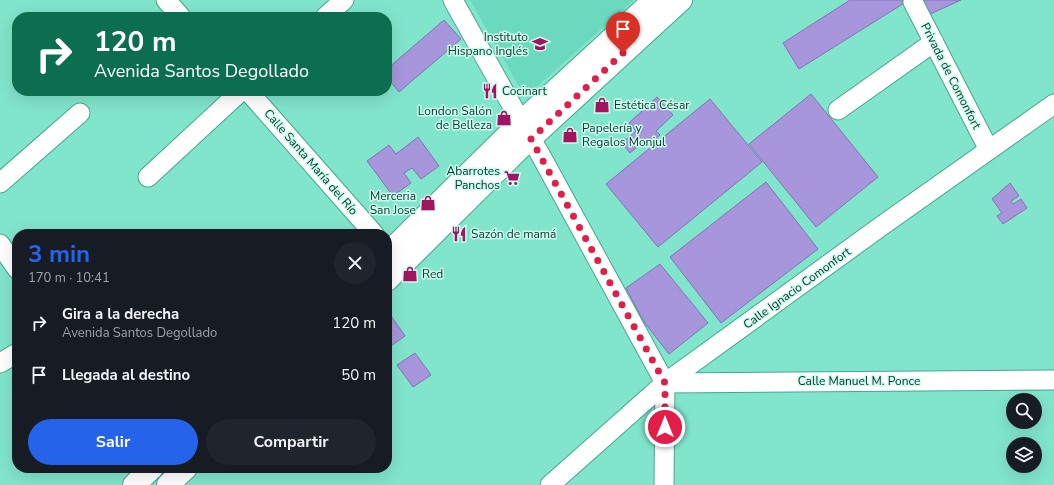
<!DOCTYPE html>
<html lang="es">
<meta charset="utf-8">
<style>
body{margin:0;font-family:"Nunito Sans",sans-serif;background:#20242c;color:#f1f3f6;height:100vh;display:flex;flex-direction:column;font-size:15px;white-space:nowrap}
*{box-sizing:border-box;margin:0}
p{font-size:13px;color:#9ea1a6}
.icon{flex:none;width:22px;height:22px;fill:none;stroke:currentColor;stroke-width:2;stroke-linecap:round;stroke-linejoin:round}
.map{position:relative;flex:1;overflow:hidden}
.drawer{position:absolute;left:12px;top:229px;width:380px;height:244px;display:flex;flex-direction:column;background:#171b24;border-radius:16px;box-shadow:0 4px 16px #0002}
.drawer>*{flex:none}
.top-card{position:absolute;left:12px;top:12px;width:380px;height:84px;border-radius:16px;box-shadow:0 4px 16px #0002;background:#0b6e4f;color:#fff;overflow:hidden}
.fabs{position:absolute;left:1006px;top:393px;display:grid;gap:8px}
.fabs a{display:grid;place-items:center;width:36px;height:36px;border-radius:50%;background:#171b24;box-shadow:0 4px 16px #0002;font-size:20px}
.pin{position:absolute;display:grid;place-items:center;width:34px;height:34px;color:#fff;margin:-41px -17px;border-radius:50% 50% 50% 0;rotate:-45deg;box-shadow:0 0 4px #0007}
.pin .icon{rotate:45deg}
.me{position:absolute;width:44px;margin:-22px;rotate:0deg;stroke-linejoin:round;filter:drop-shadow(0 0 3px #0008)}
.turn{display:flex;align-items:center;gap:14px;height:84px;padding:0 16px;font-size:18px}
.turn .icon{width:52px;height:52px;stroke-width:2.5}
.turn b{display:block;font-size:28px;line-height:34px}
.round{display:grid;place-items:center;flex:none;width:42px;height:42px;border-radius:21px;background:#20242c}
.headline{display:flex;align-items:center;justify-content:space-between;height:68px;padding:0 16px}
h1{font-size:24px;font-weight:700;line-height:30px;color:#2563eb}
.action{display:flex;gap:8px;margin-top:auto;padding:8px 16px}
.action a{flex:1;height:46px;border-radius:24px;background:#2563eb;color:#fff;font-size:16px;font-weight:700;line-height:46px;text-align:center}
.action a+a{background:#20242c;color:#f1f3f6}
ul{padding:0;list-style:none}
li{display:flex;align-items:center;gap:12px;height:52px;padding:0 16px}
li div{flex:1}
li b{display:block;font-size:15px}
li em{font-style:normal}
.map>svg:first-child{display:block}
.built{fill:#6bd9be}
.building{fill:#a796dc;stroke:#8472b5}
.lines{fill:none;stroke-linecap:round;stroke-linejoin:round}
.minor-casing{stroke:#42a891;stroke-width:21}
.major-casing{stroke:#42a891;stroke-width:24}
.minor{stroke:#fff;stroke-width:19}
.major{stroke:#fff;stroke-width:22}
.route{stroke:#e11d48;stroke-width:7;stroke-dasharray:0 12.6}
.labels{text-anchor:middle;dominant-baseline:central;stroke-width:3;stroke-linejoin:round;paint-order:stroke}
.poi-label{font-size:12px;fill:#07352b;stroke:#cdfbee;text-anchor:start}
.street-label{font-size:12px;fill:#07352b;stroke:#cdfbee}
</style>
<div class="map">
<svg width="1054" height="485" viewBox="0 0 1054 485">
<rect width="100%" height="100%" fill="#81e5cb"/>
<path class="built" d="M470,0H634L533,90L520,88Z"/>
<path class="building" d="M850,0H909L799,69L783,43Z
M918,0H961L926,16Z
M444,20L461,39L399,92L387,77V69Z
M811,94L878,177L816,227L749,144Z
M657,97L673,115L656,131L660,135L649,146L644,141L630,153L622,143L636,131L629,123Z
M710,99L762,162L658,247L606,184Z
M418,137L439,166L421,179L412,168L404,173L411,183L393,196L367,161L389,145L396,154Z
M766,182L818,249L721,323L670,257Z
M1010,183L1019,196L1011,201L1013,204L1021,199L1027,208L1003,224L997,216L1002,213L992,199Z
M660,264L708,323L669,354L644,322L626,288Z
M389,313L405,336L388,348L387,315Z
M415,353L431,375L413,387L397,365Z"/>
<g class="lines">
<defs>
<path id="minor" d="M166,0L181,17
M453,0L521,122L540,154L665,383L664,485
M913,2L989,150
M325,17L344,0
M248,91L374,234
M838,110L934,42
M148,177L241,91
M0,183L80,113
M0,244L17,269
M0,363L17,353
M665,383L1054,380
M550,485L665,383L880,227L1054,104"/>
<path id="major" d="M387,254L521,122L654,0
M387,280L519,149L681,0
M134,485L152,468
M168,485L186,468"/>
</defs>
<use href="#minor" class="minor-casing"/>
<use href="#major" class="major-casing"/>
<use href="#minor" class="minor"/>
<use href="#major" class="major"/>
</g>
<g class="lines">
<path class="route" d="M623,53L531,139L665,383V427"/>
</g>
<defs>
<symbol id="school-bare" viewBox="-9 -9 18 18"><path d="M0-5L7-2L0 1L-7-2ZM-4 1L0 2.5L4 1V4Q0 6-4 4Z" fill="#a11560" stroke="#cdfbee" stroke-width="2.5" paint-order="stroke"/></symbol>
<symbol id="restaurant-bare" viewBox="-9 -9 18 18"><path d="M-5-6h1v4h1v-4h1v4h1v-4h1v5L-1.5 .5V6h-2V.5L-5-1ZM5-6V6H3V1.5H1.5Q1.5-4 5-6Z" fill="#a11560" stroke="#cdfbee" stroke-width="2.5" paint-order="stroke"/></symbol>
<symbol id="shop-bare" viewBox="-9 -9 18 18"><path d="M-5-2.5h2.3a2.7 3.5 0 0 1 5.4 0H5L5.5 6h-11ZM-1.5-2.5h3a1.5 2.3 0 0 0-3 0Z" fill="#a11560" stroke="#cdfbee" stroke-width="2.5" paint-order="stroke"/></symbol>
<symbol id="supermarket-bare" viewBox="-9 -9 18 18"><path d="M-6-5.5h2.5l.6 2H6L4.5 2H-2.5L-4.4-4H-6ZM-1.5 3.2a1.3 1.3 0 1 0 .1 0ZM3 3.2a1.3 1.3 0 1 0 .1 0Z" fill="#a11560" stroke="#cdfbee" stroke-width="2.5" paint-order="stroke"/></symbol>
</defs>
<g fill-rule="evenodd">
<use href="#school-bare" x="529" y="33" width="22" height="22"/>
<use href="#restaurant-bare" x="479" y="80" width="22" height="22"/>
<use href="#shop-bare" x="591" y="94" width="22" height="22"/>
<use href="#shop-bare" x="493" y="107" width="22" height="22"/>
<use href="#shop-bare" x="559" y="124" width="22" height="22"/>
<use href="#supermarket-bare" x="501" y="167" width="22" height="22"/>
<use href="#shop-bare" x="417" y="192" width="22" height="22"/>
<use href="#restaurant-bare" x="448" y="223" width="22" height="22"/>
<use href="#shop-bare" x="399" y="263" width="22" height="22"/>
</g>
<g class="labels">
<g class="poi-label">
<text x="528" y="37" text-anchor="end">Instituto<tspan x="528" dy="14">Hispano Inglés</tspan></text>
<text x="502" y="91">Cocinart</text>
<text x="614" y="105">Estética César</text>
<text x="492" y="111" text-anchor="end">London Salón<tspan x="492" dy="14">de Belleza</tspan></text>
<text x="582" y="128">Papelería y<tspan x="582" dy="14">Regalos Monjul</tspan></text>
<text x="500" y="171" text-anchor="end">Abarrotes<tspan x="500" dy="14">Panchos</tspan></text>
<text x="416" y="196" text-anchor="end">Merceria<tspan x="416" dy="14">San Jose</tspan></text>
<text x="471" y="234">Sazón de mamá</text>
<text x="422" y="274">Red</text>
</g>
<g class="street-label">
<text transform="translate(951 76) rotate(63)">Privada de Comonfort</text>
<text transform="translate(311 162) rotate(49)">Calle Santa María del Río</text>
<text transform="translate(797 288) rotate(-36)">Calle Ignacio Comonfort</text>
<text x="859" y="381">Calle Manuel M. Ponce</text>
</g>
</g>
</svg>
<div class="fabs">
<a><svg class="icon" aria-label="search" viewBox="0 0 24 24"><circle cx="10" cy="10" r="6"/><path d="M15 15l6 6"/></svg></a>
<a><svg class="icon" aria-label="layers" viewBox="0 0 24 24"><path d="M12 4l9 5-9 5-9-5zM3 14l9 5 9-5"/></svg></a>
</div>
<div class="pin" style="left:623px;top:53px;background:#d93025"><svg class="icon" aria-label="arrive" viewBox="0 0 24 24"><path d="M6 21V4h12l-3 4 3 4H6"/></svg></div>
<svg class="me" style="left:665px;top:427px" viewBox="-20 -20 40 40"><circle r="17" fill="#e11d48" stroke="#fff" stroke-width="3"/><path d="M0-11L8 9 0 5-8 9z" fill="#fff"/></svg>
<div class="top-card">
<div class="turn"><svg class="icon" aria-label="right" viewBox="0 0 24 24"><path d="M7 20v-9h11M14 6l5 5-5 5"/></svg><div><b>120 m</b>Avenida Santos Degollado</div></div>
</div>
<section class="drawer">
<div class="headline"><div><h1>3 min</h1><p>170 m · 10:41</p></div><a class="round"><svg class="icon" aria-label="close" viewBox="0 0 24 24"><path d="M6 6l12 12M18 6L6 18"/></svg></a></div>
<ul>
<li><svg class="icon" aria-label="right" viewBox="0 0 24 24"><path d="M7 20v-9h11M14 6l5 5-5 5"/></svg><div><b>Gira a la derecha</b><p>Avenida Santos Degollado</p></div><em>120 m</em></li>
<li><svg class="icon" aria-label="arrive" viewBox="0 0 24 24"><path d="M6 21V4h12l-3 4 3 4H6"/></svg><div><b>Llegada al destino</b></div><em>50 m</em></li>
</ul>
<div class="action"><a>Salir</a><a>Compartir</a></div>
</section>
</div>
